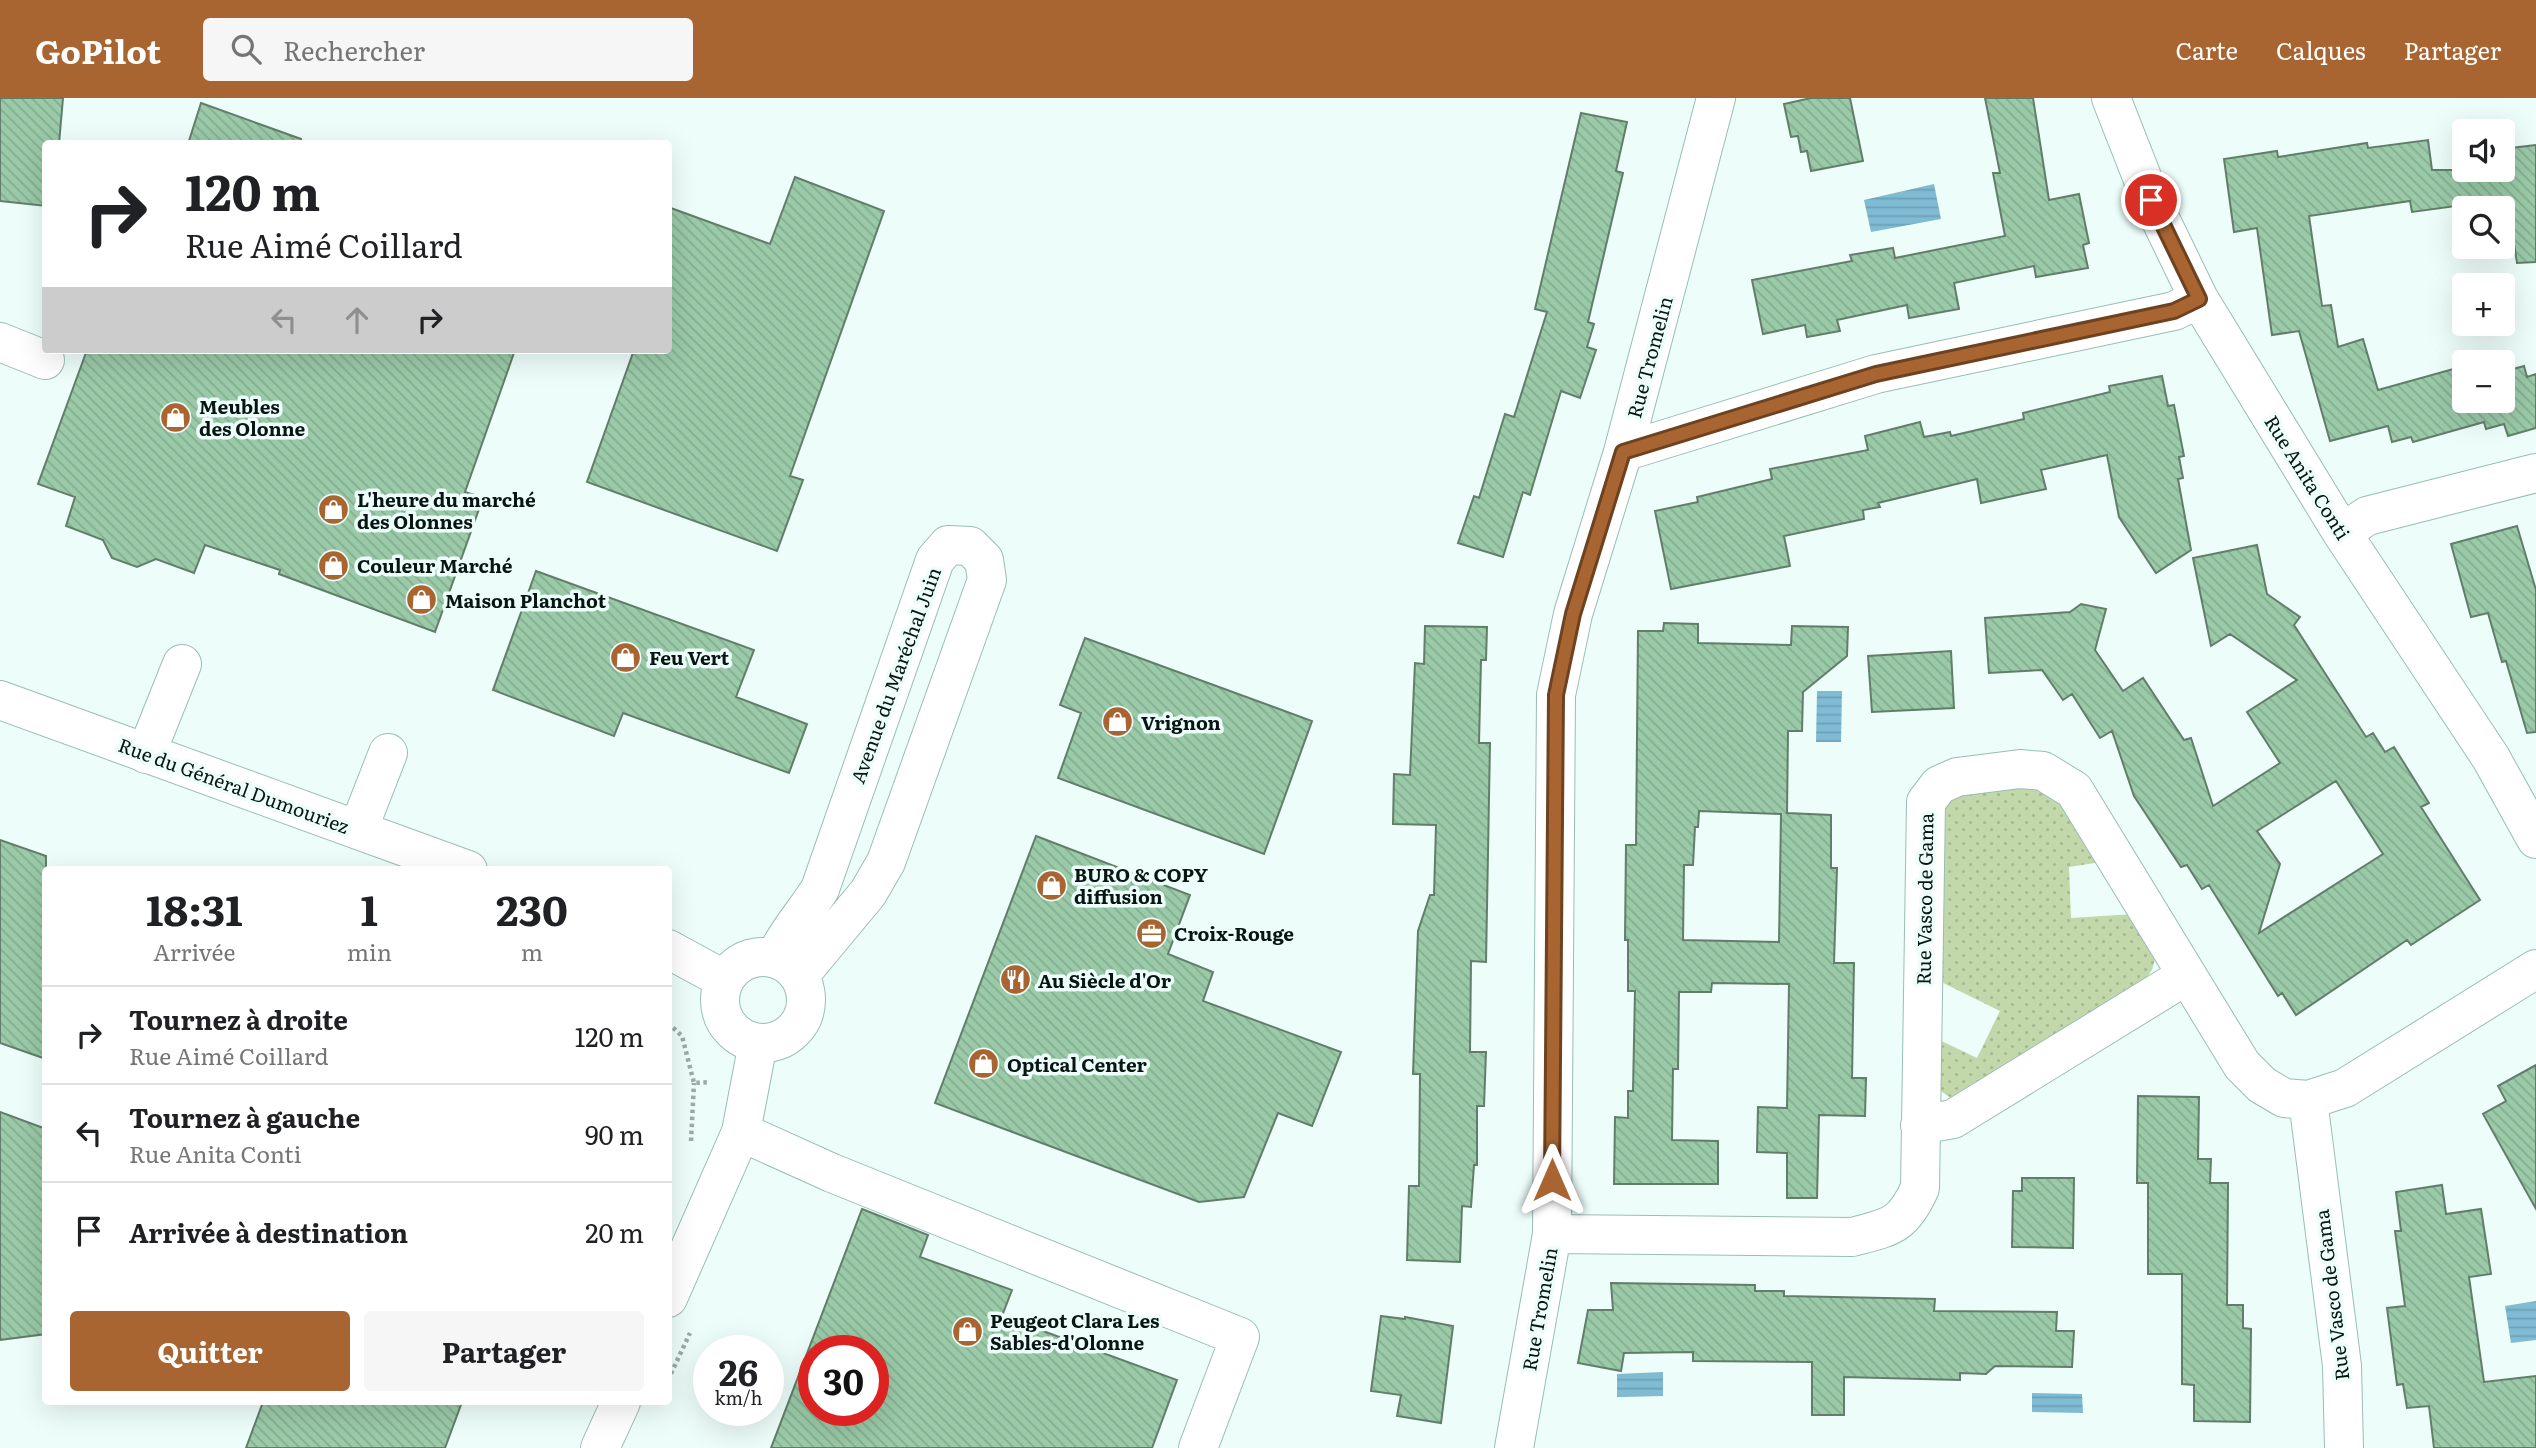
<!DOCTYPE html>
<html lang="fr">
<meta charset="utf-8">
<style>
body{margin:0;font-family:Literata,serif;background:#f6f6f6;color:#202124;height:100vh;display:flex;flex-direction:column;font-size:26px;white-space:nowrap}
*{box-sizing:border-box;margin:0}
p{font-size:23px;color:#757577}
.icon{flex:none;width:38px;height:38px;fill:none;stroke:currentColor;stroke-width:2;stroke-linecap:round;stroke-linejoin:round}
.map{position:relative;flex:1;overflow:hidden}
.details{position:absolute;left:42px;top:768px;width:630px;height:539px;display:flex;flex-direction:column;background:#fff;border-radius:7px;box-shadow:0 7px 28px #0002}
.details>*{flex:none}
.hud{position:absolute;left:42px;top:42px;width:630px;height:214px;border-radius:7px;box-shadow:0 7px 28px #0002;background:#fff;color:#202124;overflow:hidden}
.tools{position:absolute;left:2452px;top:21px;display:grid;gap:14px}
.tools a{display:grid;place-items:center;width:63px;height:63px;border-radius:7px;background:#fff;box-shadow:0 7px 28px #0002;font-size:35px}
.speed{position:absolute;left:693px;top:1237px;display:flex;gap:14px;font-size:35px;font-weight:700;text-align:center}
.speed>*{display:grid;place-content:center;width:91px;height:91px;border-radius:50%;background:#fff;box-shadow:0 7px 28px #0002;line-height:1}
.speed small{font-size:18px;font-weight:400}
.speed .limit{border:10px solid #d22;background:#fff;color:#111}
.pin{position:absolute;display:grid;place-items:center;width:60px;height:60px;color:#fff;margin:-30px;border:4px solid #fff;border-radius:50%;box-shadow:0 2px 7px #0007}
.me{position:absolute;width:77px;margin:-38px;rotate:0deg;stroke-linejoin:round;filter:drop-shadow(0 0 5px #0008)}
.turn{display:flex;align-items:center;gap:24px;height:147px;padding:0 28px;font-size:32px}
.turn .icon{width:91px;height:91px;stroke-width:2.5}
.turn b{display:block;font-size:49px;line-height:60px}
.lanes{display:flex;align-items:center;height:66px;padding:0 28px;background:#0003;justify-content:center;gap:35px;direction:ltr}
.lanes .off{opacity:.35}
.eta{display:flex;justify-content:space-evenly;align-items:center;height:119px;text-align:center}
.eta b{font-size:42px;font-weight:700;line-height:49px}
.cta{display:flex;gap:14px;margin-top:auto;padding:14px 28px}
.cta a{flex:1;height:80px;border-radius:7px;background:#a86532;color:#fff;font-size:28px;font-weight:700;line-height:80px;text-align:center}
.cta a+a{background:#f6f6f6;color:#202124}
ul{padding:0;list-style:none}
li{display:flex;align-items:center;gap:21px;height:98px;padding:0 28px;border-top:2px solid #e0e0e0}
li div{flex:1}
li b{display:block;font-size:26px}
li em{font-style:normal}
header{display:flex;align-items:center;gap:42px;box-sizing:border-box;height:98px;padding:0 35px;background:#a86532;color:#fff}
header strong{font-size:33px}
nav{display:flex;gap:38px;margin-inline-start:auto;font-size:24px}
.search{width:490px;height:63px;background:#f6f6f6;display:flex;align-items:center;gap:18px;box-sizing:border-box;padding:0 24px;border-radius:7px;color:#757577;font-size:26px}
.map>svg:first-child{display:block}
.grass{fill:url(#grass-dots)}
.water{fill:url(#water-rules)}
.building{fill:url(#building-back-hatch);stroke:#627e6a;stroke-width:2;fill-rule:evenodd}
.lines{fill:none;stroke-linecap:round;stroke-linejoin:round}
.minor-casing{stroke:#97beb5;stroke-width:40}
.path{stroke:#9caba8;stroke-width:4.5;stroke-dasharray:3.5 3.5;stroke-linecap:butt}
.minor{stroke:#fff;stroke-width:38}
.route-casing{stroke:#6d4220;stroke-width:18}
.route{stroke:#a86532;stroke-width:12}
.labels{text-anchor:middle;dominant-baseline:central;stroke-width:7;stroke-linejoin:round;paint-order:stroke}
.street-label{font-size:19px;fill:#071613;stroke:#edfdf9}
.poi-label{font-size:19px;font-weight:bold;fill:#071613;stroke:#edfdf9;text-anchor:start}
</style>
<header>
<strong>GoPilot</strong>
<div class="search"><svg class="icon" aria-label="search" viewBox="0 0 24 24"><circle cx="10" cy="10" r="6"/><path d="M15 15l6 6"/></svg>Rechercher</div>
<nav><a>Carte</a><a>Calques</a><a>Partager</a></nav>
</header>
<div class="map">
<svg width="2536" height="1350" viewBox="0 0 2536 1350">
<defs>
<pattern id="grass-dots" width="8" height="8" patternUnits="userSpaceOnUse" patternTransform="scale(1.75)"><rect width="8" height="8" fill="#c2d8aa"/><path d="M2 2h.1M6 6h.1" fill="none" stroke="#a5b991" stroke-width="1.8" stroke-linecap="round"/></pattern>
<pattern id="water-rules" width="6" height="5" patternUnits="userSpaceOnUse" patternTransform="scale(1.75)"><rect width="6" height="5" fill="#80bbd4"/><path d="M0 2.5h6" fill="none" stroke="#6da0b5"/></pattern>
<pattern id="building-back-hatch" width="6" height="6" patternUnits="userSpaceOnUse" patternTransform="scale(1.75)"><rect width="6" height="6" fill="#9acaa8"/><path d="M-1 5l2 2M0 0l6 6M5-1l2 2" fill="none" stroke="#83ad90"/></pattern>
</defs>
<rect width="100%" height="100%" fill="#edfdf9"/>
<path class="grass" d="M2032,689L2053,697L2069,713L2101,764L2069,769L2071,820L2134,816L2157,854L2152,872L2137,892L1951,1000L1935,989L1929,937L1977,960L2000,913L1931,879L1938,728L1946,707L1963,692Z"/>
<path class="water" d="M1934,86L1941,121L1871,134L1864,102Z
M1817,593H1842L1841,644H1816Z
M2536,1203V1242L2511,1245L2505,1208Z
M1663,1274V1298L1617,1299V1276Z
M2032,1295L2082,1296L2083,1315L2032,1314Z"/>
<path class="building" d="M0,0H63L59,46H46V108L0,103Z
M1811,0H1850L1863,63L1811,73L1807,53L1801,54L1798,38L1791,39L1784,6Z
M1985,0H2033L2049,102L2079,96L2089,145L2083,147L2088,170L2036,179L2034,168L1954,185L1959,211L1909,220L1907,207L1837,222L1840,233L1807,239L1805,227L1763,236L1752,182L1852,163L1850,157L1893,150L1895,160L2005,138L1993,75H2000Z
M201,5L301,41L300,46H188Z
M1581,15L1627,24L1616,73L1623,75L1588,224L1594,226L1587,249L1596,252L1580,300L1561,293L1530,397L1523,394L1503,459L1458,445L1474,398L1479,400L1505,316L1514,319L1547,214L1535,211Z
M2428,42L2432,72H2502V51L2536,47V164L2517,165L2507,101L2412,114L2410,103L2309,118L2322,208L2331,207L2338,249L2363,241L2378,292L2464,268V303H2502V274L2524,268L2527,279L2536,276V330L2508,338L2504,326L2486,331L2484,324L2413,344L2411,339L2392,344L2388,328L2330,343L2299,233L2272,237L2257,130L2234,134L2224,61L2277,53L2278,59L2367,45L2368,50Z
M795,79L884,113L790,378L803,382L777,453L587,384L634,252H668V109L770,146Z
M87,252H515L465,394L483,400L435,534L279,476L280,472L205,447L194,475L156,461L137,469L112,460L103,442L66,428L75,399L38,386Z
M2162,278L2168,308L2174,307L2184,358L2179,359L2183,380L2178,381L2191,452L2156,475L2119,419L2107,357L2041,372L2046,391L1981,405L1977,381L1878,405L1880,409L1863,412L1864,421L1784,438L1790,468L1671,491L1655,413L1698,404L1697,399L1772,381L1770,371L1868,352L1865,338L1920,324L1924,339L1950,334L1951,338L2024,321L2023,315L2110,294L2109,288Z
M2517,428L2536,492V634L2527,635L2506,563L2502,564L2488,515L2471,519L2451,446Z
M2257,447L2267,496L2300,519L2294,527L2366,639L2373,635L2385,654L2394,649L2429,705L2421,709L2480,802L2411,847L2407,842L2296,917L2282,895L2278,898L2209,787L2202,791L2187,767L2181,769L2134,698L2112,633L2100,640L2072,596L2063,602L2042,572L1989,575L1985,520L2070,514L2081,506L2106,511L2095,552L2123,593L2143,580L2184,642L2191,640L2213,708L2280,665L2247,614L2297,582L2230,536L2211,548L2193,460ZM2336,683L2383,756L2259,835L2280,766L2257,733Z
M536,473L754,552L736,599L807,626L789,675L623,615L614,638L493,592Z
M1664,525L1698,526V545L1791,547L1792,528L1848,529L1847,558L1803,594L1802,633H1788L1787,715L1831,717V770H1837L1834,865H1854L1852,980H1866L1865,1018L1819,1017L1817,1100H1787V1055L1757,1054L1758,1009L1787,1010L1789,886L1712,885L1711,894H1679L1678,971H1673L1672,1042L1718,1043V1086H1614L1615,1019L1628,1020V993H1633L1635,893H1628V842H1625L1626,747H1636L1638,533H1663ZM1699,713L1781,716L1779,844L1683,842L1684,767H1693L1695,729H1698Z
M1425,528L1487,529L1486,562H1481L1479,645H1490L1486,864L1471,863L1470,954H1486L1484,1008H1477V1067H1474L1471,1109L1462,1108L1460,1164L1407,1162L1409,1088H1419L1420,976H1413L1418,833L1430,797H1434L1436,727L1393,726L1394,676L1410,677L1415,565L1424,566Z
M1085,540L1312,623L1264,756L1058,680L1081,615L1060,607Z
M1951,553L1954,610L1872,614L1868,558Z
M1036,738L1190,797L1168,856L1213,874L1203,903L1341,954L1312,1028L1278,1015L1244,1099L1199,1104L935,1005Z
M0,742L46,758V961L0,945Z
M2536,967V1111L2483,1016L2506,1003L2498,988Z
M2138,998L2199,999L2198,1061H2211L2210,1085H2228L2227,1207H2243V1230L2251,1231L2250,1324L2194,1323V1287L2182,1286V1176H2148V1085H2137Z
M0,1014L46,1031V1236L0,1242Z
M2022,1080H2074L2073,1150L2012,1149L2013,1093H2022Z
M2442,1087L2446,1116L2481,1111L2491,1176L2469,1179L2484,1284L2536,1278V1350H2434L2429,1308L2407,1310L2403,1286L2397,1287L2387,1210L2405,1208L2395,1133H2401L2396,1094Z
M862,1111L928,1137L920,1159L1012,1192L1002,1218L1177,1282L1152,1350H771ZM814,1253H873V1312H814Z
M1611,1185L1755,1187V1193H1784V1198L1935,1201L1934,1213L2057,1214L2056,1233H2074L2072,1269L1995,1268L1986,1276L1960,1275V1282L1844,1279V1317H1812V1264L1693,1263V1254L1624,1255L1621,1273L1578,1265L1588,1212H1613Z
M1381,1218L1405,1221V1219L1453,1228L1441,1325L1397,1318L1401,1297L1371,1293Z
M263,1304H462L445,1350H246Z"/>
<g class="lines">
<defs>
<path id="minor" d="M2111,0L2151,102L2199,201L2342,435L2491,660L2536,741
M0,244L45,262
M1623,354L1876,276L2174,213L2199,201
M2342,435L2367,418L2536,375
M0,602L468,772
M146,656L182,566
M358,732L388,655
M668,851L725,882
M720 902a43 43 0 1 1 86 0a43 43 0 1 1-86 0Z
M775,860C786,835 805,815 820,791L935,462L948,447L970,448L984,462L987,482L886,764L868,795L799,878
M2308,1002L2342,1268L2344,1350
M1920,1027L1953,1021L2187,877
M741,1034L832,1075L1240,1239L1198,1350
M1552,1136L1852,1139C1891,1129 1903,1128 1920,1090L1926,704L1939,687L1957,679L2020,671L2043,673L2074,692L2242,967L2262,987L2284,1000L2308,1002L2345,990L2536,871
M668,1200L741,1034L758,945
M600,1350L621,1304
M1514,1350L1552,1136L1556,597L1573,516L1623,354L1716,0"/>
</defs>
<use href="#minor" class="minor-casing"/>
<path class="path" d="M668,925L682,938L694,985L710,984
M691,1043L694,985
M668,1282L690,1235"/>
<use href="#minor" class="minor"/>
</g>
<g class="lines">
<defs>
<path id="route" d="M1552,1082L1556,597L1573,516L1623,354L1876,276L2174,213L2199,201L2151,102"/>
</defs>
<use href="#route" class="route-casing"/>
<use href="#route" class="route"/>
</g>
<defs>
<symbol id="shop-disc" viewBox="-11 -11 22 22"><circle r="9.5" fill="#a86532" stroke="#edfdf9"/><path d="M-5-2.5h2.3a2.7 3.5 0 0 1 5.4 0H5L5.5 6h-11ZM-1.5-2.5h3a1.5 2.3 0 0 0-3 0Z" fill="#fff"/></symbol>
<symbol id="office-disc" viewBox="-11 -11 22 22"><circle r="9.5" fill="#a86532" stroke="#edfdf9"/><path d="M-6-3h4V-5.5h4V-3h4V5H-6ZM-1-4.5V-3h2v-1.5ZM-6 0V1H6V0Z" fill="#fff"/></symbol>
<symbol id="restaurant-disc" viewBox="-11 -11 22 22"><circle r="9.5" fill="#a86532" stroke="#edfdf9"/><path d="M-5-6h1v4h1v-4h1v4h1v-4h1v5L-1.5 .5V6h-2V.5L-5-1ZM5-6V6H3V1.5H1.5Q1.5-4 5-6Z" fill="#fff"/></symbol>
</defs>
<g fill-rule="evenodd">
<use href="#shop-disc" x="158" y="302" width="35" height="35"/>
<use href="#shop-disc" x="316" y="394" width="35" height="35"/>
<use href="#shop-disc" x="316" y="450" width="35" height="35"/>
<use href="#shop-disc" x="404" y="484" width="35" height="35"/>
<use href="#shop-disc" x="608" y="542" width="35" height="35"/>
<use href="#shop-disc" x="1100" y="606" width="35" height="35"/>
<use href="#shop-disc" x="1034" y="770" width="35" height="35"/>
<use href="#office-disc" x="1134" y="818" width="35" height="35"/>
<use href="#restaurant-disc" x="998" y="864" width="35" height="35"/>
<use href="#shop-disc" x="966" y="948" width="35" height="35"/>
<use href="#shop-disc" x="950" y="1216" width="35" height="35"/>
</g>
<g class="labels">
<g class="street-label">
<text transform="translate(1649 259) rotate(-75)">Rue Tromelin</text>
<text transform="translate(2308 379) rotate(58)">Rue Anita Conti</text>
<text transform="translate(895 577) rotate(-70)">Avenue du Maréchal Juin</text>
<text transform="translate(234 687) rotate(20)">Rue du Général Dumouriez</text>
<text transform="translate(1924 801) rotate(-89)">Rue Vasco de Gama</text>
<text transform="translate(2331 1197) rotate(-97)">Rue Vasco de Gama</text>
<text transform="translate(1539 1211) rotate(-80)">Rue Tromelin</text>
</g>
<g class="poi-label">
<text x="199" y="308">Meubles<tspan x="199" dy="22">des Olonne</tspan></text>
<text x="357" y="401">L'heure du marché<tspan x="357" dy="22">des Olonnes</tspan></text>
<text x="357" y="467">Couleur Marché</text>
<text x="445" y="502">Maison Planchot</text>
<text x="649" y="559">Feu Vert</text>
<text x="1141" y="624">Vrignon</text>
<text x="1074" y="776">BURO &amp; COPY<tspan x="1074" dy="22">diffusion</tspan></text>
<text x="1174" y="835">Croix-Rouge</text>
<text x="1038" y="882">Au Siècle d'Or</text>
<text x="1007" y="966">Optical Center</text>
<text x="990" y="1222">Peugeot Clara Les<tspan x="990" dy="22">Sables-d'Olonne</tspan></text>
</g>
</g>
</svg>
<div class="tools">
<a><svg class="icon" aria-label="sound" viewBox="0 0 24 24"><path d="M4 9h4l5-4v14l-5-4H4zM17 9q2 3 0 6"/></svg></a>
<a><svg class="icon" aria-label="search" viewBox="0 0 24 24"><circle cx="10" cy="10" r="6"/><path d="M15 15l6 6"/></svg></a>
<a>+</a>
<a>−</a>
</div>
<div class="speed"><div>26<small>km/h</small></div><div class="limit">30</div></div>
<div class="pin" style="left:2151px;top:102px;background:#d93025"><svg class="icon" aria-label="arrive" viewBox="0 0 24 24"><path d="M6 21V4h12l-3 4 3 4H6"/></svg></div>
<svg class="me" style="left:1552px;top:1082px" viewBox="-20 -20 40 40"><path d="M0-17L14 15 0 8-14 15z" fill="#a86532" stroke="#fff" stroke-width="4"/></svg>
<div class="hud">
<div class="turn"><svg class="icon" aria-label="right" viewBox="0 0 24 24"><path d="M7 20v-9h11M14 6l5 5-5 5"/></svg><div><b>120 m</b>Rue Aimé Coillard</div></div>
<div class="lanes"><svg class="icon off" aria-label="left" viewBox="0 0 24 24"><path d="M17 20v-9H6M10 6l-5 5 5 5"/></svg><svg class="icon off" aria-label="ahead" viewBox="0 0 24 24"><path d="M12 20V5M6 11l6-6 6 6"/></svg><svg class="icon" aria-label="right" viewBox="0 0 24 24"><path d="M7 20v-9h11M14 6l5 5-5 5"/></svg></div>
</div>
<section class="details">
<div class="eta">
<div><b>18:31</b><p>Arrivée</p></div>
<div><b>1</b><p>min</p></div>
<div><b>230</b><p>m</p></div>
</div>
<ul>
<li><svg class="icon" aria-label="right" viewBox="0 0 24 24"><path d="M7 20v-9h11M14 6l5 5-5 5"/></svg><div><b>Tournez à droite</b><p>Rue Aimé Coillard</p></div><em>120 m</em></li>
<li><svg class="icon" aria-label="left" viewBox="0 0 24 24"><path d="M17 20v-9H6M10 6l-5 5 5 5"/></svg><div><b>Tournez à gauche</b><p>Rue Anita Conti</p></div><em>90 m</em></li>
<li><svg class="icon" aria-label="arrive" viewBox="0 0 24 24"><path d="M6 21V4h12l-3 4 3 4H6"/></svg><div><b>Arrivée à destination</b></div><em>20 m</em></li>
</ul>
<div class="cta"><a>Quitter</a><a>Partager</a></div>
</section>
</div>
